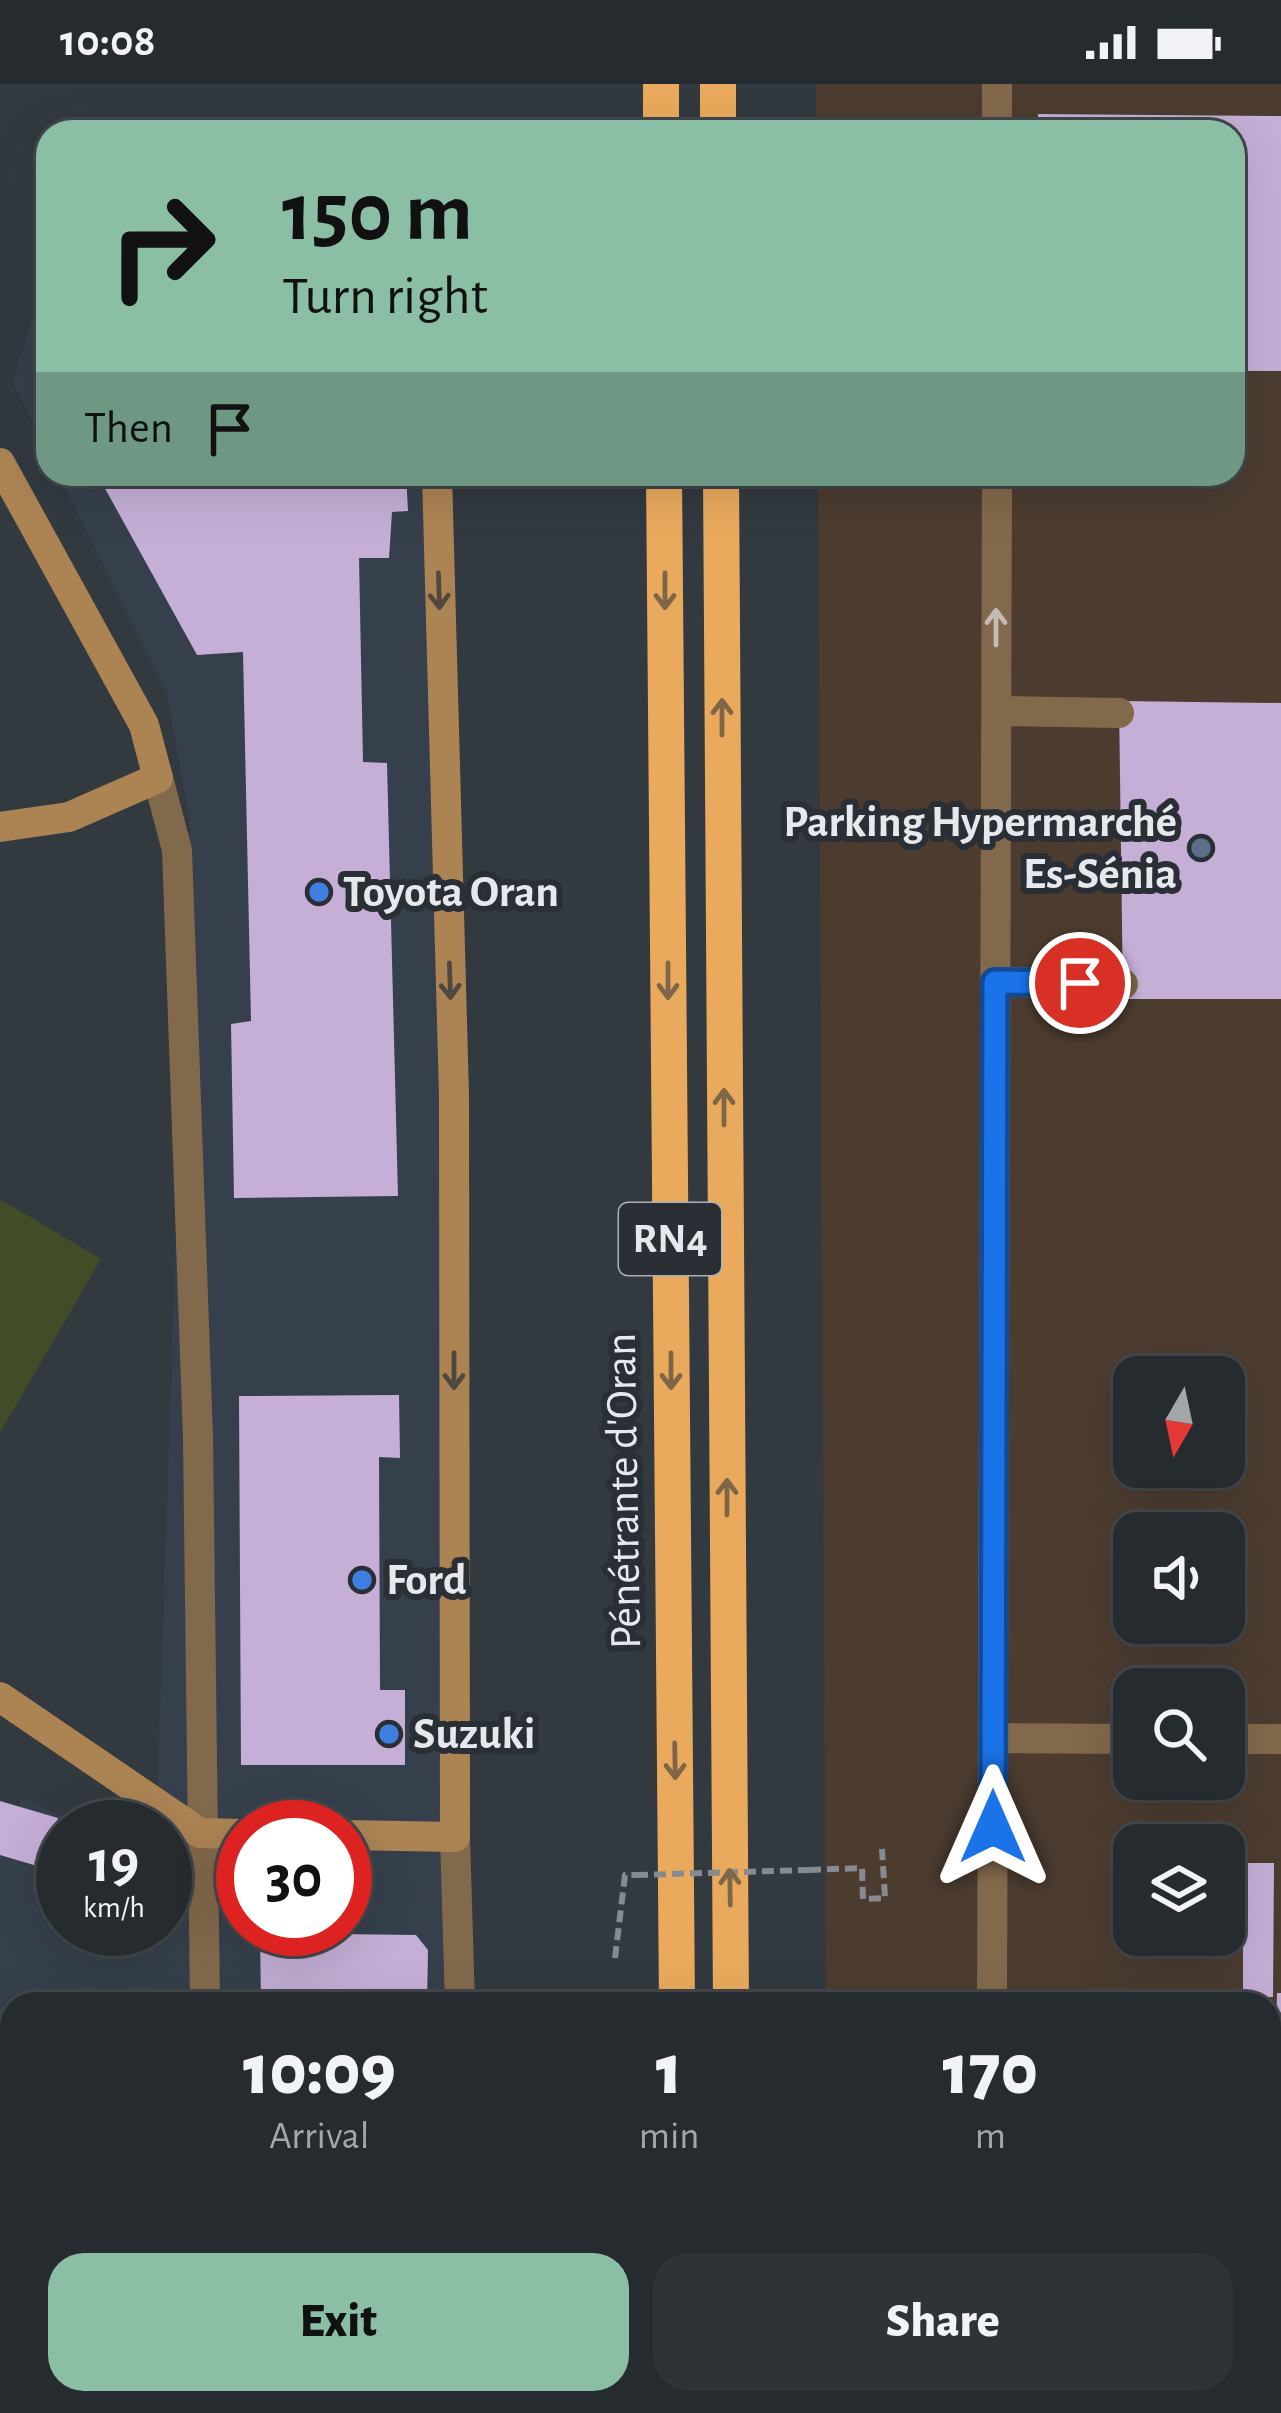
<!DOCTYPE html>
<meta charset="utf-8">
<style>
body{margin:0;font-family:"Alegreya Sans",sans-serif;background:#2e3337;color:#f1f3f6;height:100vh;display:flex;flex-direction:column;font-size:45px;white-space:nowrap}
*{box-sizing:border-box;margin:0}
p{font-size:39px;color:#a4a7aa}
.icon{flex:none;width:66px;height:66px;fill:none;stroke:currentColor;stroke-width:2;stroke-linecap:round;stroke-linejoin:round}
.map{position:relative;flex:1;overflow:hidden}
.side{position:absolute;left:0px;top:1908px;width:1281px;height:423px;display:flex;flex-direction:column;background:#262b2f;border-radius:36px 36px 0 0;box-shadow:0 12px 48px #0002,0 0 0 3px #42474b}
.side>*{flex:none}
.hud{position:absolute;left:36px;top:36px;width:1209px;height:366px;border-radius:36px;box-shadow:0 12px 48px #0002,0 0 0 3px #42474b;background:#8abfa5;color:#111;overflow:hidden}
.needle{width:78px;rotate:189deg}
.fabs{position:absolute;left:1113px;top:1272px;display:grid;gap:24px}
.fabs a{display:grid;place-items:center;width:132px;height:132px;border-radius:24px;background:#262b2f;box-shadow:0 12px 48px #0002,0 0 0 3px #42474b;font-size:60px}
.speed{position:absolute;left:36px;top:1716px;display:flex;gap:24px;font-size:60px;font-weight:700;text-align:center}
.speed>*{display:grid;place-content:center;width:156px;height:156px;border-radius:50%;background:#262b2f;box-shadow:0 12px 48px #0002,0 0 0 3px #42474b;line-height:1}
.speed small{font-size:30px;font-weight:400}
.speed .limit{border:18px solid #d22;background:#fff;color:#111}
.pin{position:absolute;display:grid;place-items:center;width:102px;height:102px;color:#fff;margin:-51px;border:6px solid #fff;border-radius:50%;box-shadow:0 3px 12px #0007}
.me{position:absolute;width:132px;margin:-66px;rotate:0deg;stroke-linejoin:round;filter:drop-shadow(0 0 9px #0008)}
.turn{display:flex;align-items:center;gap:42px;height:252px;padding:0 48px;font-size:54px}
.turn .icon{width:156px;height:156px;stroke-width:2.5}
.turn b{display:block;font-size:84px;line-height:102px}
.then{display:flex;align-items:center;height:114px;padding:0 48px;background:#0003;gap:24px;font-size:45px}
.eta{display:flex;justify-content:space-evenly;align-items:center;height:204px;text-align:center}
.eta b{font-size:72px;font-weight:800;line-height:84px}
.button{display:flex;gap:24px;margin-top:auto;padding:24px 48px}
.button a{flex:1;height:138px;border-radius:36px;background:#8abfa5;color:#111;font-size:48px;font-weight:800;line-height:138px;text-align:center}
.button a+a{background:#2e3337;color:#f1f3f6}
.status{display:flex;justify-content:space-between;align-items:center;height:84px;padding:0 60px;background:#262b2f;direction:ltr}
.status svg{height:33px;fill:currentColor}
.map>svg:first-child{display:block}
.built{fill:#36404c;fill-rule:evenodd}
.industrial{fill:#4c3c30;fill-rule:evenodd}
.green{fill:#434c28}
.building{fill:#c5afd7}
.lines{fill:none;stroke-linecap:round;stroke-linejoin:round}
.path{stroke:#858b90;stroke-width:6;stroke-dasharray:12 6;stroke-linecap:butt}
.street{stroke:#83694c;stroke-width:30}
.secondary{stroke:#ac8454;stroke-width:30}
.highway{stroke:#e9aa5d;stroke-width:36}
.path-bridge{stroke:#858b90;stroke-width:6;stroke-dasharray:12 6;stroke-linecap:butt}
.oneway{stroke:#50483e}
.oneway2{stroke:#7f6647}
.oneway3{stroke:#c3bcb5}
.route-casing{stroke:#114b97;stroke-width:30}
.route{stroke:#1a73e8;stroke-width:21}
.service-dot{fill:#5c6f8a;stroke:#292f35;stroke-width:4.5}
.shop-dot{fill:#3f7fe0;stroke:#292f35;stroke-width:4.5}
.labels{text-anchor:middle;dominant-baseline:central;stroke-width:12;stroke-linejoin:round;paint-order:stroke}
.shield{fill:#292f35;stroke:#adb1b6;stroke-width:3}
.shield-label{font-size:42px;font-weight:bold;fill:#e5e9ed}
.poi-label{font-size:45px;font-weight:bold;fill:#e5e9ed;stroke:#292f35;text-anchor:start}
.street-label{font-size:45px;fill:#e5e9ed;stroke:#292f35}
</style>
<div class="status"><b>10:08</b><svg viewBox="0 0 49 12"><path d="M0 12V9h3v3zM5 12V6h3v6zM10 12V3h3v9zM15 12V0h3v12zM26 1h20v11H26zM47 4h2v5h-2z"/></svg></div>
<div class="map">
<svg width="1281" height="2329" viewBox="0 0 1281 2329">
<rect width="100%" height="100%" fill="#32393f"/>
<path class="built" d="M160,37L250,46L254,48H139Z
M48,180V370L13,299Z
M58,390H427L465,1920H12V2319H475V2329H0V1730L14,1736L22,1713L84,1743H63V1845H165V1743H156L190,739L167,610ZM243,1743H345V1845H243Z"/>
<path class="industrial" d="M816,0H1281V2329H828V2319H1269V1920H826L818,390H1233V48H816ZM1134,1293H1224V1383H1134ZM1134,1449H1224V1539H1134ZM1134,1605H1224V1695H1134ZM1134,1761H1224V1851H1134Z"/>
<path class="green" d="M0,1115L101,1175L0,1349Z"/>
<path class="building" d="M1038,30L1281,32V287H1233V48H1038Z
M97,390H406L408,427L392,428L389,474H359L363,678L387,679L398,1112L234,1114L231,940L251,937L243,568L197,571Z
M1119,617L1281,619V915H1123Z
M399,1311L400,1374L379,1373L380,1606H405V1681H241L239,1312Z
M0,1717L58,1734L44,1784L0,1771Z
M1243,1779H1274L1273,1913H1243Z
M260,1849L416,1851L428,1866L427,1920H261Z
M1277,1909H1281V2126H1269V1951H1276Z
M106,2319H168V2329H106Z
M267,2319H428V2329H267Z"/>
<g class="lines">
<path class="path" d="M809,1786L862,1784L863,1815L885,1814L882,1765
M615,1874L625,1791H636"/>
<path class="street" d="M997,48V0
M996,627L1119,629
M158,694L177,766L198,1353L205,1920
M995,898L1123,900
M993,1654L1134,1655
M1224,1655H1281
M455,1753L460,1920
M992,1920L997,390
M216,2319L217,2329
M472,2319V2329
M989,2329V2319"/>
<path class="secondary" d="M0,379L144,641L158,694L69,733L0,743
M0,1613L200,1749L243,1750
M345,1751L455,1753L454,1011L437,390"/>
<path class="highway" d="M661,0V48
M718,0V48
M664,390L677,1920
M721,390L731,1920
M681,2319V2329
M737,2319V2329"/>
<path class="path-bridge" d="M636,1791L809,1786"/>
</g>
<defs><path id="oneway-shaft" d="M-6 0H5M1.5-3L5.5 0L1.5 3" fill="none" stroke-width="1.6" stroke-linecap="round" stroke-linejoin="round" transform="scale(3)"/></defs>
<g class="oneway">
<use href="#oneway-shaft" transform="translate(439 507) rotate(88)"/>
<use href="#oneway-shaft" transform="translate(450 897) rotate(88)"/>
<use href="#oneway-shaft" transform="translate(454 1287) rotate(90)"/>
</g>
<g class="oneway2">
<use href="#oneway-shaft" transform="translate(665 507) rotate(90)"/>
<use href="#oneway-shaft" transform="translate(722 633) rotate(-90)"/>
<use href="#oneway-shaft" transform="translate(668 897) rotate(90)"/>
<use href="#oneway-shaft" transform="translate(724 1023) rotate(-90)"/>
<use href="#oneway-shaft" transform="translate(671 1287) rotate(90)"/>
<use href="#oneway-shaft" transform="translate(727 1413) rotate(-90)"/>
<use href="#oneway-shaft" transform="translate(675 1677) rotate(89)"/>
<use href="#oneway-shaft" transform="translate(730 1803) rotate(-91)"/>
</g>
<use class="oneway3" href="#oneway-shaft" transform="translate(996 543) rotate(-90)"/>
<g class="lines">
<defs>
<path id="route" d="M993,1743L995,898L1080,899"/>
</defs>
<use href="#route" class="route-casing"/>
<use href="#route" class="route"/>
</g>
<circle class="service-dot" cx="1201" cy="764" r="12"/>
<g class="shop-dot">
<circle cx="319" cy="808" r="12"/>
<circle cx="362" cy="1496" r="12"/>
<circle cx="389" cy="1650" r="12"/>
</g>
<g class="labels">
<rect class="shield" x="619" y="1119" width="102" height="72" rx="9"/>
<g class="shield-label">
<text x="670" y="1155">RN4</text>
</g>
<g class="poi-label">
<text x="1177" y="738" text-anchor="end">Parking Hypermarché<tspan x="1177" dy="52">Es-Sénia</tspan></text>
<text x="343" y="808">Toyota Oran</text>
<text x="386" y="1496">Ford</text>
<text x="413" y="1650">Suzuki</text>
</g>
<g class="street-label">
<text transform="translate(624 1407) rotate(-91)">Pénétrante d'Oran</text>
</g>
</g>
</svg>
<div class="fabs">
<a><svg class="needle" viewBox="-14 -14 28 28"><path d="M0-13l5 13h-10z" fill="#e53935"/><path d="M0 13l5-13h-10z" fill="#a4a7aa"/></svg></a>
<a><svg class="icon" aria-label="sound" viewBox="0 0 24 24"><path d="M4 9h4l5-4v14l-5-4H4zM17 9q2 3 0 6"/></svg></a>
<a><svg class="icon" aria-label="search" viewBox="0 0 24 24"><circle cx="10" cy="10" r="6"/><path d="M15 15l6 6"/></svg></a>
<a><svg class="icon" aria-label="layers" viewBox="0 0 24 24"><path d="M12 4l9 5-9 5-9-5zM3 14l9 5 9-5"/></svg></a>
</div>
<div class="speed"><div>19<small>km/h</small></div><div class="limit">30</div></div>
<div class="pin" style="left:1080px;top:899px;background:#d93025"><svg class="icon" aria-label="arrive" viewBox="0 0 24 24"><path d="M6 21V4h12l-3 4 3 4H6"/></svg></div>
<svg class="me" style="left:993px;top:1743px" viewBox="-20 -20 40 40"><path d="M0-17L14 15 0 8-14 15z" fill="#1a73e8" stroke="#fff" stroke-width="4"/></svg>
<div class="hud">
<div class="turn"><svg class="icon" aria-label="right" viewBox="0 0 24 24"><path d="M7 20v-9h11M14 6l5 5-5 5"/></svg><div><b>150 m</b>Turn right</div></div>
<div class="then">Then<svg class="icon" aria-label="arrive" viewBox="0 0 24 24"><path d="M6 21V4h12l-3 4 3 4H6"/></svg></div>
</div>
<section class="side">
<div class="eta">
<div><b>10:09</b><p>Arrival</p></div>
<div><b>1</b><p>min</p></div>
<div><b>170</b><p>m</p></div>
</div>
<div class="button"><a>Exit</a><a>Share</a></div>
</section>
</div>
